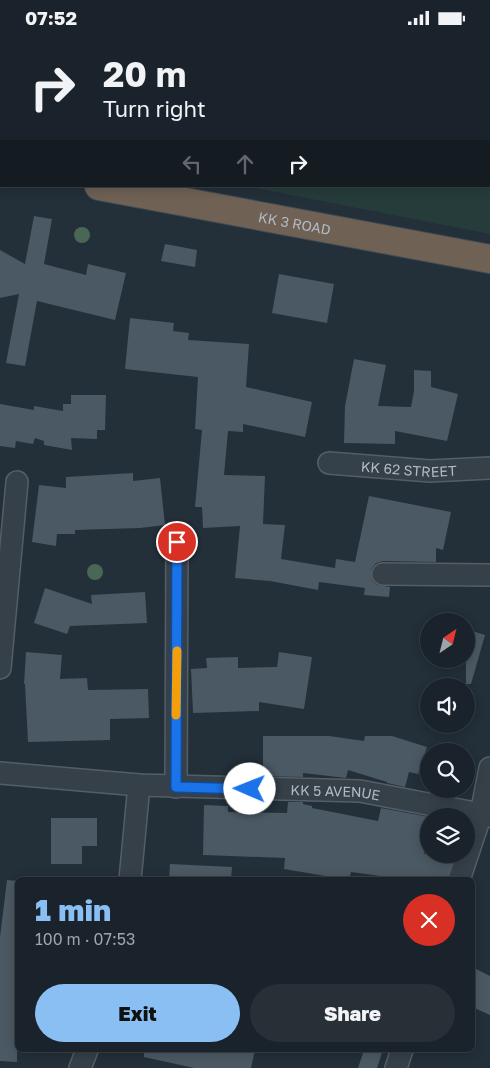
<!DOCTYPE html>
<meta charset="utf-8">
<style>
body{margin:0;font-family:"Golos Text",sans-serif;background:#272f37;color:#f1f3f6;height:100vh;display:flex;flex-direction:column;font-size:19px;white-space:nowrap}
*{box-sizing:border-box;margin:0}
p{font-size:16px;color:#9fa4a9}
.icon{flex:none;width:28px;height:28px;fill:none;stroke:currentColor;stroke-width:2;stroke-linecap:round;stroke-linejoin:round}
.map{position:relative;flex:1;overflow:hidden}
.drawer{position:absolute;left:15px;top:842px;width:460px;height:175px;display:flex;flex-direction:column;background:#1a232b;border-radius:8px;box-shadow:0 2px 12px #0003,0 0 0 1px #384047}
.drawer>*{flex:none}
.banner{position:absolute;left:0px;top:0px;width:490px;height:152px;box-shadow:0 2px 12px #0003,0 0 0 1px #384047;background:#1a232b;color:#f1f3f6;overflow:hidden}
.needle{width:32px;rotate:35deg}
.fabs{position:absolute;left:420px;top:578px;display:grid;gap:10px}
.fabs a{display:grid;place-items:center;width:55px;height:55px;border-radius:50%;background:#1a232b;box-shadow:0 2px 12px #0003,0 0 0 1px #384047;font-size:25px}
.pin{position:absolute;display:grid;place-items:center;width:42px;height:42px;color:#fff;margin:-21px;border:2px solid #fff;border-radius:50%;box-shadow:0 1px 5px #0007}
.me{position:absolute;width:55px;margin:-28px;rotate:271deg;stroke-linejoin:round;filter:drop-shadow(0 0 4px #0008)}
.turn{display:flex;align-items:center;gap:18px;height:105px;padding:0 20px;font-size:22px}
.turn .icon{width:65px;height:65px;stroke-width:2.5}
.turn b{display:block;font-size:35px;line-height:42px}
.lanes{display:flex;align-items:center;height:48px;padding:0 20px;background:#0003;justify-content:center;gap:25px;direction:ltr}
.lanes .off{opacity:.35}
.round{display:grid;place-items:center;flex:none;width:52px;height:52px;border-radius:26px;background:#272f37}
.summary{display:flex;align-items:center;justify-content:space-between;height:85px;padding:0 20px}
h1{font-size:30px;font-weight:800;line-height:38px;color:#89bff2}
.action{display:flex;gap:10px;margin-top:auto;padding:10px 20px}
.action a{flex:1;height:58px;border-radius:30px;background:#89bff2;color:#111;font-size:20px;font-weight:800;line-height:58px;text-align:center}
.action a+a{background:#272f37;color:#f1f3f6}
.status{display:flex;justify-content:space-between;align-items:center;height:35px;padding:0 25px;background:#1a232b;direction:ltr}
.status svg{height:14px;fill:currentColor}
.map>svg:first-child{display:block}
.green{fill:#263c3a}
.building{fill:#4b5964}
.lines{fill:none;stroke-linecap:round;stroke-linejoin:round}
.minor-casing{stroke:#545e67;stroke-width:24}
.highway-casing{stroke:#414b54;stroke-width:30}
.minor{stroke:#364049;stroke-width:21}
.highway{stroke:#6f6154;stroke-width:28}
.tree{fill:#4a6756}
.route-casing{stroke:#114b97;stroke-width:12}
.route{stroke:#1a73e8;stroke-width:9}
.slow{stroke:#f59e0b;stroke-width:9}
.labels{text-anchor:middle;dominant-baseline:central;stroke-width:4;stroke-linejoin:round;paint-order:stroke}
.street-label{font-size:14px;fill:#b1bbc5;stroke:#1b252e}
</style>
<div class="status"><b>07:52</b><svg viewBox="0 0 49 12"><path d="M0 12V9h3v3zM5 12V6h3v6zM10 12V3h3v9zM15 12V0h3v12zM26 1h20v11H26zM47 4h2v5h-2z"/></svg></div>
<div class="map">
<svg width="490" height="1033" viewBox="0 0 490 1033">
<rect width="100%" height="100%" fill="#232f39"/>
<path class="green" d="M0,0H490V199L245,151H489V1H1V112Z"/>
<path class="building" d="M34,181L52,184L44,229L86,240L88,229L126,238L115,285L37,266L25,331L6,328L19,259L0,263V215L25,229Z
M165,209L197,215L195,232L161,226Z
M279,239L334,249L327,288L272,278Z
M130,283L174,288L173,296L189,298L188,305L249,309L246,352L312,367L305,402L243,389V397L228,396L224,440L265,441L263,489L285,490L281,524L335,533L336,524L355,527L369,461L451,477L443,515L436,513V527L383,526L376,528L372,533L371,539L372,545L377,550L390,552L389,562L364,560L365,553L319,547L318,555L270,546L235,543L240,491L203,493L202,472H195L202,395L195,394L198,342L125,334Z
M354,324L386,330L378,371L411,372L414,356V335L431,336V352L458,359L447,406L395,396V409L344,408L345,371Z
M71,360H106L105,395H97V404L71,403L72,415L44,410V406L35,403L33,409L16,406L15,413L0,411V369L34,375V371L63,376V369H71Z
M133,438V446L160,443L165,490L140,493L75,495V499H57L56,511L32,507L39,450L66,453V442Z
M45,553L92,569L91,560L145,557L147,588L70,591L67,599L34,588Z
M466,594L485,600L471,649H466Z
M26,617L62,620L60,644L87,643L88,655L148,654L149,683L110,684V705L28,707L25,649H24Z
M279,617L312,622L304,674L259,667V676L193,678L191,634L207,633L206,623L238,622V633L277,632Z
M263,701H329L364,706L365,701H392L427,712L418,739L409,737L405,752L387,748V747L348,735L346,743L303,738V742L263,741Z
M288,767H303V769L312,771V773L378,786L381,773L429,782V799L424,819H455L447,845H410L351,837L349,845L284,834L285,823L203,820L204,770L228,771V777L287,778Z
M51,783H97V811H82V829H51Z
M170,829L232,832L231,845H169Z
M7,845L18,846L17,1027L0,1026V902Z
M472,932L490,941V980L472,972Z
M144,1015H255L251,1033H194L144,1022Z
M364,1015H383L377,1033H358Z"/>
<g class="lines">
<defs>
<g id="minor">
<path id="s1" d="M329,428L430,436L490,433"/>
<path d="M383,539L490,540"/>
<path d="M0,633L17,447"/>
<path id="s2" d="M0,738L139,750L360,756L490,781"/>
<path d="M176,752L177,507"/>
<path d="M130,845L139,750"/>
<path d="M459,845L481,779L490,733"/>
<path d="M80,1033L87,1015"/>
<path d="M396,1033L402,1015"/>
</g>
<g id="highway">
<path d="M0,134H1"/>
<path id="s3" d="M99,151L490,224"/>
</g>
</defs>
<use href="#minor" class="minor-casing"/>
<use href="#highway" class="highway-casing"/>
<use href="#minor" class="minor"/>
<use href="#highway" class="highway"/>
</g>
<g class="tree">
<circle cx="82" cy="200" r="8"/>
<circle cx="95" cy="537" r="8"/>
</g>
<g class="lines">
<defs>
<path id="route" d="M177,507L176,752L250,754"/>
</defs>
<use href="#route" class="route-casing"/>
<use href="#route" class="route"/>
<path class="slow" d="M176,680L177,616"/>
</g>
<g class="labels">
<g class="street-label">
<text stroke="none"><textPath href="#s3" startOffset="199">KK 3 ROAD</textPath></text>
<text stroke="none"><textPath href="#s1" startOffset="80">KK 62 STREET</textPath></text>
<text stroke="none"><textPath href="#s2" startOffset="336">KK 5 AVENUE</textPath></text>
</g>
</g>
</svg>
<div class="fabs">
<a><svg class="needle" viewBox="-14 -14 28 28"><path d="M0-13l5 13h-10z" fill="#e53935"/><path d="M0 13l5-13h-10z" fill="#9fa4a9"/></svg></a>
<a><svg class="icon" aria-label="sound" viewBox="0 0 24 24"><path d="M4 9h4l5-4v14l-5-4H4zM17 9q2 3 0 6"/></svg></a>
<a><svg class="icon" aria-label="search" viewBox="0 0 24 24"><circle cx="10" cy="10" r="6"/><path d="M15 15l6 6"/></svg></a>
<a><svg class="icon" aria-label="layers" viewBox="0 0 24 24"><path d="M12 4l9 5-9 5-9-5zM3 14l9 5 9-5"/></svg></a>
</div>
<div class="pin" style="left:177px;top:507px;background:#d93025"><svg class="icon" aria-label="arrive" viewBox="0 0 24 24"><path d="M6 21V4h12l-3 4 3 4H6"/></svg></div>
<svg class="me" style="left:250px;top:754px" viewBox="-20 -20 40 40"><circle r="19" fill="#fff"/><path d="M0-13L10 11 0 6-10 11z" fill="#1a73e8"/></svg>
<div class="banner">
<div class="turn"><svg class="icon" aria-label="right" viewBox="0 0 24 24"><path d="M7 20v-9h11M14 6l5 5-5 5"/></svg><div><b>20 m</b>Turn right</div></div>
<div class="lanes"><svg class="icon off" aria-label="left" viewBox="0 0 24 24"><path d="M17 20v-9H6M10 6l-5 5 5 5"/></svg><svg class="icon off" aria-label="ahead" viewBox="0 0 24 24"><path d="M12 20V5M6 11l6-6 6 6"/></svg><svg class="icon" aria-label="right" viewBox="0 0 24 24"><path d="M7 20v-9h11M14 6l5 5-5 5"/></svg></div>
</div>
<section class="drawer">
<div class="summary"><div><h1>1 min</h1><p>100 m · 07:53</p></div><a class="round" style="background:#d93025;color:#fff"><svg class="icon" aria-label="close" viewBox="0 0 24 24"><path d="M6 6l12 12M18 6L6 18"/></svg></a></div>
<div class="action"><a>Exit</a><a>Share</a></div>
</section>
</div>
